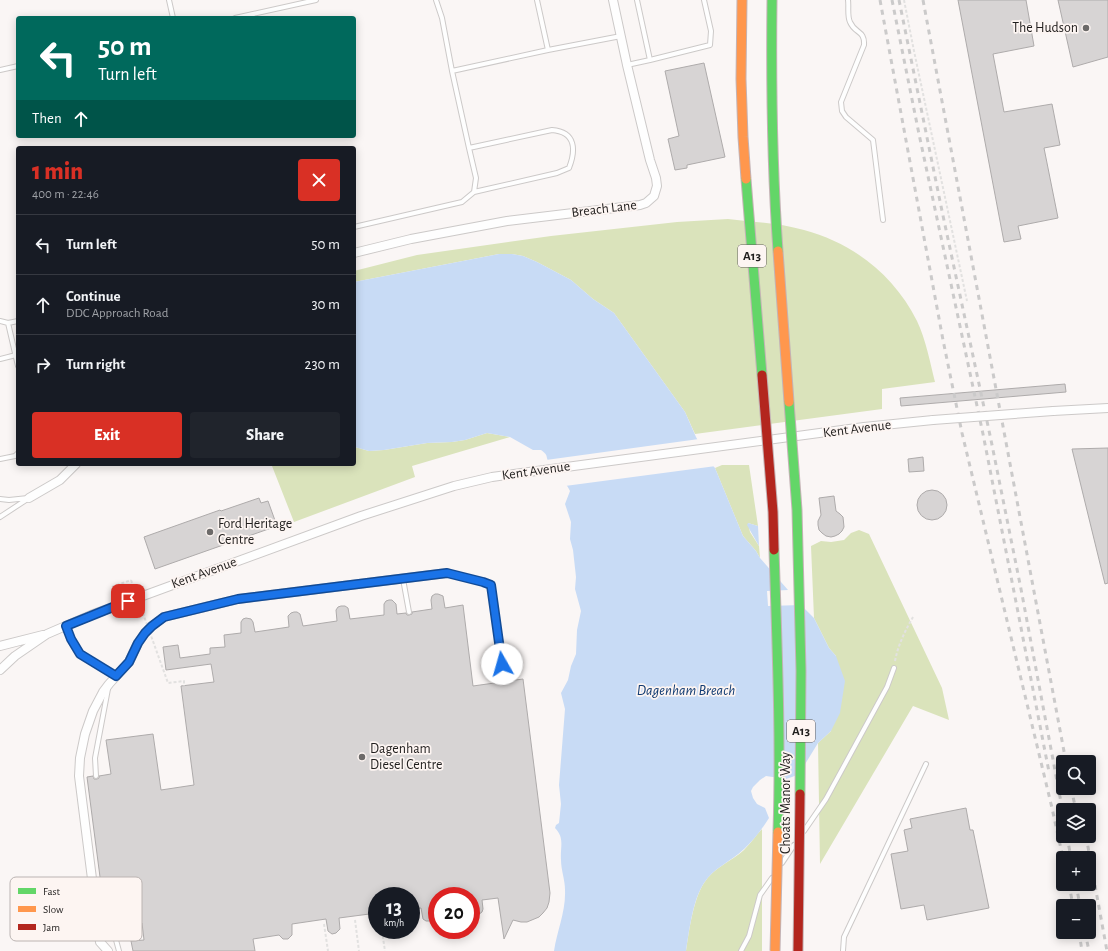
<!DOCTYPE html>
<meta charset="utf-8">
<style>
body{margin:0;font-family:"Alegreya Sans",sans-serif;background:#20242c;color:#f1f3f6;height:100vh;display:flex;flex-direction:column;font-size:15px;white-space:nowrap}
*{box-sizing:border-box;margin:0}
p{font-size:13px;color:#9ea1a6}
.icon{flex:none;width:22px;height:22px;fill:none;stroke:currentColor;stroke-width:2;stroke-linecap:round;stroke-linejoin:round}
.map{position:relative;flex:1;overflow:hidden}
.sheet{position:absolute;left:16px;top:146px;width:340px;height:320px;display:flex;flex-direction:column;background:#171b24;border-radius:4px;box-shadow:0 2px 10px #0003}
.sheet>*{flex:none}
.top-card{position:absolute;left:16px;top:16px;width:340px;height:122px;border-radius:4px;box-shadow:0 2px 10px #0003;background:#00695c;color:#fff;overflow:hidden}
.controls{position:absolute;left:1056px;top:755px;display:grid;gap:8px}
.controls a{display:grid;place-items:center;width:40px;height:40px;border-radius:4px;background:#171b24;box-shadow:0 2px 10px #0003;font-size:20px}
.speed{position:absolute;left:368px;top:887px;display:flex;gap:8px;font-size:20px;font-weight:700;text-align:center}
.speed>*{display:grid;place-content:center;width:52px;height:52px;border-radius:50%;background:#171b24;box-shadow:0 2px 10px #0003;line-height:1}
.speed small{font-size:10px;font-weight:400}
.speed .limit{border:6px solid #d22;background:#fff;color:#111}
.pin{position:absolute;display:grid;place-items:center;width:34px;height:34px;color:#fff;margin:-17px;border-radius:8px;box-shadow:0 2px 6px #0006}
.me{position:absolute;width:44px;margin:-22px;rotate:353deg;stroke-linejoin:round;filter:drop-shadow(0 0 3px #0008)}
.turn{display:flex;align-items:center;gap:14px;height:84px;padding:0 16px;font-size:18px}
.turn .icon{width:52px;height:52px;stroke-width:2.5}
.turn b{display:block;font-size:28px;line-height:34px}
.then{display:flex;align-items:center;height:38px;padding:0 16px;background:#0003;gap:8px;font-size:15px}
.round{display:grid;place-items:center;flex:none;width:42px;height:42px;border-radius:4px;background:#20242c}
.head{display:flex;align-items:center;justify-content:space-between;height:68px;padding:0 16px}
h1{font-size:24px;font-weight:800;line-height:30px;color:#d93025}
.primary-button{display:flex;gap:8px;margin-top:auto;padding:8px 16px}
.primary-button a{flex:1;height:46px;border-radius:4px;background:#d93025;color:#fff;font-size:16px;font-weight:800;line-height:46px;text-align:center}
.primary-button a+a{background:#20242c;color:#f1f3f6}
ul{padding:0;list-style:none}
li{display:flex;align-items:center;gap:12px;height:60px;padding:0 16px;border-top:1px solid #363941}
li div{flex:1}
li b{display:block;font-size:15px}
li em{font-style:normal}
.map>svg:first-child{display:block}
.green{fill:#dae3bb}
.water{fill:#c8dbf5}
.pier{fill:#faf6f5}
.building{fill:#d7d4d4;stroke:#aeabab}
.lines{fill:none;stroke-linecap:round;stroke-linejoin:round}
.lane-casing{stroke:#ccc9c8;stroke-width:6}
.street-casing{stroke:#ccc9c8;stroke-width:10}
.path{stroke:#e2e1e0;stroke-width:2;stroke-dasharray:3 2;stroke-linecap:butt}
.lane{stroke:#fefefe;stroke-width:4}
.street{stroke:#fefefe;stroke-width:8}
.rail{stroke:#cbcaca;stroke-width:3;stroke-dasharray:5 5;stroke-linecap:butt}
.street-bridge-casing{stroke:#ccc9c8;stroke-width:10;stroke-linecap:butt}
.fast-bridge-casing{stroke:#c4b3b5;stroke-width:11;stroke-linecap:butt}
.slow-bridge-casing{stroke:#c4b3b5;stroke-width:11;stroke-linecap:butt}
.jam-bridge-casing{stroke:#c4b3b5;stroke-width:11;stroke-linecap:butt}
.path-bridge{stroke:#e2e1e0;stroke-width:2;stroke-dasharray:3 2;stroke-linecap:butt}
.street-bridge{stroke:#fefefe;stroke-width:8}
.fast-bridge{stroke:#63d668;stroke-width:9}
.slow-bridge{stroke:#ff974d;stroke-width:9}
.jam-bridge{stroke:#b3261e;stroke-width:9}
.route-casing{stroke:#114b97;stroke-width:10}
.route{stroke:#1a73e8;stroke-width:7}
.poi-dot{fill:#6c6a69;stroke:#fdf5f2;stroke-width:1.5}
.labels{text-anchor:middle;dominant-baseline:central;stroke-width:3.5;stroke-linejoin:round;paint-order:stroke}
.shield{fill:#fdf5f2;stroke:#625e5d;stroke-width:1}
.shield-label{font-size:13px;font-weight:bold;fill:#201e1d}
.poi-label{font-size:14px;fill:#201e1d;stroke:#fdf5f2;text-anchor:start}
.street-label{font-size:14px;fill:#201e1d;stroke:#fdf5f2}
.water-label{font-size:15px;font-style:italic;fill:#123c73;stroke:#fdf5f2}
.key{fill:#fdf5f2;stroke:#bbb4b2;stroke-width:1}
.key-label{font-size:11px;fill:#201e1d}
</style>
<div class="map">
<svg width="1108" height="951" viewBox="0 0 1108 951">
<rect width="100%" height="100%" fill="#faf6f5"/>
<path class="green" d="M728,219C753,222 779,223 804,230C853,243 894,275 917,321C926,340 930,362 935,382L882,389V409L695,434L685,412L614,313L593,299L571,280L537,262L523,256L512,254H499L354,282V271L417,255L551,236L677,222Z
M487,433L510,437L412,466L415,477L294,522L272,466L273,464H354V445L355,447L369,451L384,450L427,443L452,442L465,440Z
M722,465H749L758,526L748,523L750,532L759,546L760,558L756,551L743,536L715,468Z
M859,530L869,534L942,688L949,720L913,706L820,864L818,743L831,731L836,656L829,648L814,618L811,546L821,541L831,542L844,540L851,533Z
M762,829V951H686C689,931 693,900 704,883C713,868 732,861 744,850C751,843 756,835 762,829Z"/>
<path class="water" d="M499,254H512L523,256L537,262L571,280L593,299L614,313L685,412L696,437L710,462L715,468L743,536L756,551L760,558L788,590L767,591L768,606L801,605L814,618L829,648L836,656L845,681L840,713L831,731L818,743L799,774L792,777L786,779L766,776L760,780L753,787L751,791L753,798L757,804L765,808L769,818C762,829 754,840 744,849C732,861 713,868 704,883C693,899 689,931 686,951H554C557,931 566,911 565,890C565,880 561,870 561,860C560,847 565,838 555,828L556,825L559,823L561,804L559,785L565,709L561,693L568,680L571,666L576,654L577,630L581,611L575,589L576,577L573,550L570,539L571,522L565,504L570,491C565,480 554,473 549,463C545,455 549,456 541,450H533L510,437L487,433L465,440L452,442L427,443L384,450L369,451L355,447L354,445V282Z
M748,523L758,526L759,546L747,525Z"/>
<path class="pier" d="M699,439L712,461L716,466L565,486L547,463L546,460Z"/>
<path class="building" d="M958,0H1026L1034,46L993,54L1004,112L1052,104L1060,145L1044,148L1058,218L1018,226L1021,239L1004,242Z
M1058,0H1108V57L1073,67Z
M704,63L725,157L687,165V168L675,170L668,139L679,136L665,71Z
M1065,384L1066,392L901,406L900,398Z
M1108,448V583L1105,584L1072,449Z
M923,457L924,471L909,472L908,459Z
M917 505a15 15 0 1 1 30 0a15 15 0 1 1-30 0Z
M834,496L836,511L840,514L843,517L844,527L842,531L839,534L835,536L831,537L826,536L822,533L819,530L818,525V521L821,515L819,498Z
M259,498L261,503L268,501L277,526L155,569L144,537L220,510L221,511Z
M435,594H438L443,596L445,608L463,605L473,686L523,679L550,893L549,902L547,908L543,913L539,917L527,922H521L513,920L504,939L498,898L482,900L483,909L482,912L478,915H475L471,913V896H437V906H434L435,917L432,921H426L423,919L421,908L411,909V896H377V913L339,918L340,929L336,933L332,934L328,931L326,919L292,924V935L288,939H283L279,935L253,939L255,951H133L131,941L144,940L142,923L129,925L126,898L114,899L111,897H109L108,900H103L87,777L93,776L94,779H97L99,778V776L111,774L106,740L153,734L161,790L194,785L181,686L214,682L211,664L166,670L163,647L178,645L180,658L210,654V648L225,647L224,635L241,633V622L243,619L246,618L251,619L253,622L255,632L289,627L288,616L291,613L294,612H297L300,614L303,626L337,621L336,610L338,607L341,606H345L348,608L350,619L384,615V604L386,601L389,600H392L396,604L397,614L406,613L407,615H409L412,614V612L432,609L431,600L432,596Z
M966,808L970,830H973L989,908L927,920L924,905L901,909L891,854L908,851L904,830L912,828L910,819Z"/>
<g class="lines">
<defs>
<path id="lane" d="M169,0L173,18
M436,0L442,18L452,71L548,50L621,36
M537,0L548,50
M848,0C849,6 847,16 850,22C855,34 865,30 864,45L841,102L842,111L846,117L873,140L883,220
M235,18L316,0
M650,60L710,45L711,31L704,0
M627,65L650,60L637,0
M0,70L18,66
M452,71L469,148L552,130C576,132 576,150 569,168L557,173L474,192
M354,227L462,202L474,192L476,178L469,148
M0,321L8,323
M18,321L8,323L18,366
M0,359L16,355
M0,459L15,456L18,453
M0,499L9,500L28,498
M0,517L29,498
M447,573L483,582L491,585L502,664
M403,579L409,612
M66,626L71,639L80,654L116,676
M96,776L95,758L108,689
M804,831L826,799L887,687L894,668
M782,863L794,845
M111,900L116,940L119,951
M741,951L749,936L760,895L772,878
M843,951L844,937L926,764"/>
<path id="street" d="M354,253L411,239L507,221L640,205L646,203L654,196L657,186L656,178L650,160L627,65L613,0
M1053,411L1108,408
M29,498L60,480L76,464
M0,646L43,635
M0,670L15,656L47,634L91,615L361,516L454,486L492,477L514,474L864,427L933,420
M108,951L100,942L79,776L80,758L85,734L93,711L103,692L109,684L129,662L138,643L145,633L152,626L164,617L238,599L447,573"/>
</defs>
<use href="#lane" class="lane-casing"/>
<use href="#street" class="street-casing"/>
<path class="path" d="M904,0L914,51L967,301
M112,587L131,580
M895,661C898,645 905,631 913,617
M355,920L359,951
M324,924L328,951
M382,931L385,951"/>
<use href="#lane" class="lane"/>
<use href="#street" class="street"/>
<path class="rail" d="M880,0L943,340L962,433L1052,808L1063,858
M892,0L919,134L983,434L1016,602L1049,772
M899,0L942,211L991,440L1021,589L1063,813
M923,0L1066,762
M1071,788L1076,810
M1067,836L1071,858
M1086,836L1107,951
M1069,884L1073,906
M1076,884L1080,906
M1079,932L1082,951
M1085,932L1089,951"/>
<defs>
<path id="street-bridge" d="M933,420L1053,411"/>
<path id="fast-bridge" d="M772,0C771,84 772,167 778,251
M746,179L762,375
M789,402L797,510L801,671L800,794
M774,550C777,644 781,738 778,832"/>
<path id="slow-bridge" d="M742,0L741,79L743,137L746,179
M778,251L789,402
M775,951L778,832"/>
<path id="jam-bridge" d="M762,375L773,512L774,550
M798,951L800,794"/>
</defs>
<use href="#street-bridge" class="street-bridge-casing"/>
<use href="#fast-bridge" class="fast-bridge-casing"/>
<use href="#slow-bridge" class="slow-bridge-casing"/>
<use href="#jam-bridge" class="jam-bridge-casing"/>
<path class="path-bridge" d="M131,580L168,683L184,681V686"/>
<use href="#street-bridge" class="street-bridge"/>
<use href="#fast-bridge" class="fast-bridge"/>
<use href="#slow-bridge" class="slow-bridge"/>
<use href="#jam-bridge" class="jam-bridge"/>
</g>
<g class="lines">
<defs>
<path id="route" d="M128,601L66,626L71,639L80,654L116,676L129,662L138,643L145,633L152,626L164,617L238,599L447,573L483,582L491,585L502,664"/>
</defs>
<use href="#route" class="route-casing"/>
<use href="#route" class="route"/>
</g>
<g class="poi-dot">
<circle cx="1086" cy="28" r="4"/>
<circle cx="210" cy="532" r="4"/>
<circle cx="362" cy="757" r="4"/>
</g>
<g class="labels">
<g class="shield">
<rect x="738" y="245" width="28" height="22" rx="3"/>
<rect x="787" y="720" width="28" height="22" rx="3"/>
</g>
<g class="shield-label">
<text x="752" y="256">A13</text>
<text x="801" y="731">A13</text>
</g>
<g class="poi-label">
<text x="1078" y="28" text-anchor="end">The Hudson</text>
<text x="218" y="524">Ford Heritage<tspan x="218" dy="16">Centre</tspan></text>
<text x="370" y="749">Dagenham<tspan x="370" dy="16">Diesel Centre</tspan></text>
</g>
<g class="street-label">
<text transform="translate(604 209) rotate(-7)">Breach Lane</text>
<text transform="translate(857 429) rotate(-7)">Kent Avenue</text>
<text transform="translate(536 471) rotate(-8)">Kent Avenue</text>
<text transform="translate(204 573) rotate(-20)">Kent Avenue</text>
<text transform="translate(786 803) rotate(-90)">Choats Manor Way</text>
</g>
<g class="water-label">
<text x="686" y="690">Dagenham Breach</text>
</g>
</g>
<rect x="10" y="877" width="132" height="64" rx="6" class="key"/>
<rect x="18" y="888" width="18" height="6" fill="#63d668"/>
<rect x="18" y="906" width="18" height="6" fill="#ff974d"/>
<rect x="18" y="924" width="18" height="6" fill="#b3261e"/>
<g class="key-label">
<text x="43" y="895">Fast</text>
<text x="43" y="913">Slow</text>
<text x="43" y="931">Jam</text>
</g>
</svg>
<div class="controls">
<a><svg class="icon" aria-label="search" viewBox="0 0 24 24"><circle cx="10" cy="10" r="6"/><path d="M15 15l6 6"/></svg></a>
<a><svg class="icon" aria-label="layers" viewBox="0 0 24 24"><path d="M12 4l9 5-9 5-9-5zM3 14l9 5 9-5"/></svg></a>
<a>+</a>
<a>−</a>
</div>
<div class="speed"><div>13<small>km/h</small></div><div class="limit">20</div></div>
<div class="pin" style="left:128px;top:601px;background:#d93025"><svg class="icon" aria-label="arrive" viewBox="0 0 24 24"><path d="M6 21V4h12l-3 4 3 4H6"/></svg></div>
<svg class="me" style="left:502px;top:664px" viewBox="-20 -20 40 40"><circle r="19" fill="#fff"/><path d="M0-13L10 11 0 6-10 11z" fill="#1a73e8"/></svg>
<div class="top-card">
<div class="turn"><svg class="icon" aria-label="left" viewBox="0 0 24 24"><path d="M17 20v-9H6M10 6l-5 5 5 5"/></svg><div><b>50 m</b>Turn left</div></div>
<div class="then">Then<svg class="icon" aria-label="ahead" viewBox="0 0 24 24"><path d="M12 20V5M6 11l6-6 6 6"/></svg></div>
</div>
<section class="sheet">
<div class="head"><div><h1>1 min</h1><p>400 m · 22:46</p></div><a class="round" style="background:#d93025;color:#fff"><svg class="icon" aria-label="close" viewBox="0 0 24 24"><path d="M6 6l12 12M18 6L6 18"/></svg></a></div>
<ul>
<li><svg class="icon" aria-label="left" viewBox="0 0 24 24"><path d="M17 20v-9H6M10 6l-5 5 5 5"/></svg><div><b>Turn left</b></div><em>50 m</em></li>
<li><svg class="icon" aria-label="ahead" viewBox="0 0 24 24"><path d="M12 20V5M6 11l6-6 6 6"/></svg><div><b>Continue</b><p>DDC Approach Road</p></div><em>30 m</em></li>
<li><svg class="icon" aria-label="right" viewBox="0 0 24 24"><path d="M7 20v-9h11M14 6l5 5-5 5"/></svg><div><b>Turn right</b></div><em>230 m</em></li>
</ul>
<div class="primary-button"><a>Exit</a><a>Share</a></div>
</section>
</div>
